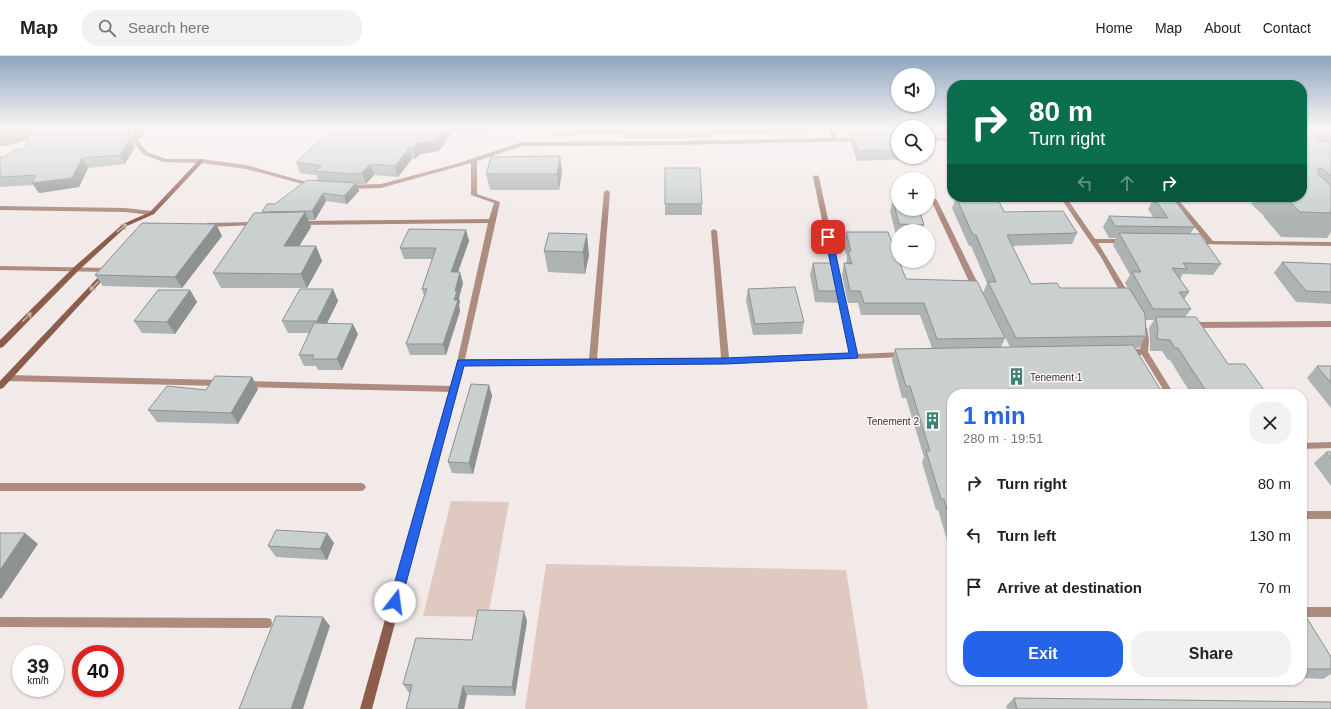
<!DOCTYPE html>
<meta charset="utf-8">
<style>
body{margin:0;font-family:Helvetica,sans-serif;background:#f2f2f2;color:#222;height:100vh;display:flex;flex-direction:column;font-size:15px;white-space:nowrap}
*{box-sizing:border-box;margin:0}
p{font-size:13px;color:#767676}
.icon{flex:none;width:22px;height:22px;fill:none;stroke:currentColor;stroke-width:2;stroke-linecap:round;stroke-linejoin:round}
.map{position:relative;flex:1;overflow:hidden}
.side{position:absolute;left:947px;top:333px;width:360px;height:296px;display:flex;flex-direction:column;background:#fff;border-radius:16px;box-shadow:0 1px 3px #0004}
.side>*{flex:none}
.top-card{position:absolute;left:947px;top:24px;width:360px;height:122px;border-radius:16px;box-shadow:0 1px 3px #0004;background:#0b6e4f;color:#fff;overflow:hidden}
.fabs{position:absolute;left:891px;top:12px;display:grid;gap:8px}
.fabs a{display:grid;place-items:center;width:44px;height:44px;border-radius:50%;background:#fff;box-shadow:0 1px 3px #0004;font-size:20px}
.speed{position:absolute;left:12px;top:589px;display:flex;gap:8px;font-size:20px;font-weight:700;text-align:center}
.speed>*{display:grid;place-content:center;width:52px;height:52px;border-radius:50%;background:#fff;box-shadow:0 1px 3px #0004;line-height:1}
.speed small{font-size:10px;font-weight:400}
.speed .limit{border:6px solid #d22;background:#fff;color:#111}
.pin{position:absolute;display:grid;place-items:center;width:34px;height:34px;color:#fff;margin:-17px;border-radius:8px;box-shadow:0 2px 6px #0006}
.me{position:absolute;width:44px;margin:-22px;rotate:15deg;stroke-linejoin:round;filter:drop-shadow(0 0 3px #0008)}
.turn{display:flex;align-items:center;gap:14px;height:84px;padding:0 16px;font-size:18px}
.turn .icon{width:52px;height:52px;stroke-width:2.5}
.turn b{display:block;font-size:28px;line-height:34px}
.lanes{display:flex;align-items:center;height:38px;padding:0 16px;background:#0003;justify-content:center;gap:20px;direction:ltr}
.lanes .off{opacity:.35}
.round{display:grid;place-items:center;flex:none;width:42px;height:42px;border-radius:16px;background:#f2f2f2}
.overview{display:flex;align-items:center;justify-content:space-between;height:68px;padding:0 16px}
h1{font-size:24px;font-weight:700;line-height:30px;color:#2563eb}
.primary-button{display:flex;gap:8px;margin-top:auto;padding:8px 16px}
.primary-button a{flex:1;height:46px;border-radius:16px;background:#2563eb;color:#fff;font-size:16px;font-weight:700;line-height:46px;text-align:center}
.primary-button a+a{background:#f2f2f2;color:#222}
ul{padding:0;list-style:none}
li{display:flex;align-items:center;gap:12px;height:52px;padding:0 16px}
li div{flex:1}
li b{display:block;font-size:15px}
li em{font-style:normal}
header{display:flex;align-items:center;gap:24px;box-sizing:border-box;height:56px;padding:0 20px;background:#fff;border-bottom:1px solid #e0e0e0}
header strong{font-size:19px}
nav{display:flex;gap:22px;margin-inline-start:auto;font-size:14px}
.search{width:280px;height:36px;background:#f2f2f2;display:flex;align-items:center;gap:10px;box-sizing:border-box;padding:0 14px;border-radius:16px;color:#767676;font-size:15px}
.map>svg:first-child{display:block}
.green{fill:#e0c9c1}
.water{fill:#ab8c81}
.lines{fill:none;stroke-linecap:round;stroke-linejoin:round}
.lane{fill:#ad8b7f;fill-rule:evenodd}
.street{fill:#ad8b7f;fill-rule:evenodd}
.secondary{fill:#8c5d4b;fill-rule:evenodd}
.wall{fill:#adb3b2}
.shaded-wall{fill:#8d9291}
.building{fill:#c9d0cf;stroke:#8d9291}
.oneway{stroke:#cbb2a8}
.route{fill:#2563eb;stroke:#184099}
.labels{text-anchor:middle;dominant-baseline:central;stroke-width:3;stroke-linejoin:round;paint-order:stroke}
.poi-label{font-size:10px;fill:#343130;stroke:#fef7f5;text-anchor:start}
</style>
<header>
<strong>Map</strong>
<div class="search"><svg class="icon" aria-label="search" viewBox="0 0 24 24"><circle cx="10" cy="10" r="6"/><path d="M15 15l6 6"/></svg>Search here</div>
<nav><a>Home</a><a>Map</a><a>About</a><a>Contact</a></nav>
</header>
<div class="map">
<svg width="1331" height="653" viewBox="0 0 1331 653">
<rect width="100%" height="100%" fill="#f1eae8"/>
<path class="green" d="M451,445L509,446L488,561L423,560Z
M546,508L846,514L868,653H525Z"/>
<path class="water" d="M0,71H46L34,82L10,89L0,90Z"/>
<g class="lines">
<path class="lane" d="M1302,455H1331V463H1302Z"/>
<path class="street" d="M135,71H141L137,83L147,96L166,103H201L246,109L317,129L314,131L246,113L201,107L163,106L143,98L131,83Z
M828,71H834L837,82L861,81L864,83L861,85L679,89L522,90L477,105V138L500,146L465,303H589L604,136L607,134L610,136L597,303L721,302L711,175L714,173L717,175L729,302L850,298L813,121L816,119L819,121L857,298L903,296L906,297L907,299L906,301L725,308L461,309L457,306L488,167L298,169L295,167L298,165L489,163L494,147L471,139V107L381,132L347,133L344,131L347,129L381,128L456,108L522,86L679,85L832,82Z
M928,81H952V85H928Z
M1060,141H1066L1095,183H1126L1129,185L1126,187H1098L1131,241L1130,243H1124L1101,201Z
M1170,141H1176L1213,185L1331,186V190L1193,188L1192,187L1195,185H1206Z
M934,142L937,144L981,234L979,236H977L973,234L931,144Z
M0,150L125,152L152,155L155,157L152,159L125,156L0,154Z
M257,166L260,168L259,169L207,171L204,169L207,167Z
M0,210L109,212L112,214L109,216L0,214Z
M1331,265V271L1192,272L1188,269L1192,266Z
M1143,269L1147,272L1149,285L1148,296L1174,338H1166L1142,299H1126L1122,296L1126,293H1140L1141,285L1139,272Z
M7,319L221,324L225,327L221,330L7,325L3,322Z
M246,325L454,330L458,333L454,336L246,331L242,328Z
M1331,386V392L1302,393V387Z
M0,427H361L364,428L366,431L364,434L361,435H0Z
M1302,551H1331V561H1302Z
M0,561L267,562L271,563L272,567L271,571L267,572L0,571Z"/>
<path class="secondary" d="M201,103L203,104V106L154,158L127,170L78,215L3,291L0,292V284L74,211L123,168L150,156L199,104Z
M105,214H109L110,216L3,332L0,333V325Z
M461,303L465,306L372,653H360L457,306Z"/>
</g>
<path class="wall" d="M339,71H490L488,77L453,76L439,95L420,98L415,103H412L398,121L374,119L366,128H357L359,135L347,148L326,145L315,164H308L311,171L299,190H316L322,205L307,232H221L213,217L262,157V156L318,125L316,119L300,117L296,106L332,78Z
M550,71H812V77L712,78V82L624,83L623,78H572V80H551Z
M845,71H898V101H912L911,103L857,105L851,87L852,80H848Z
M928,71H952V108L950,107L948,86L950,80L947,79H928Z
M1302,71H1331V176L1327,182L1281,181L1264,161V160L1251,148L1254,145L1250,141H1302Z
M130,81L135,91L125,108L88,112L79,131L39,137L34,129L0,131V101H5L24,93Z
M560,100L562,116L559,134H490L486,118Z
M665,112L702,148V159H665Z
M956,141L1077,177L1072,188L1012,190L1031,228L1060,232H1128L1125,227L1130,219L1113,189L1116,182H1109L1103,171L1109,160L1153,161L1148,153L1154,142L1195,171L1190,178L1221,208L1213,219L1183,218L1180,223L1189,236L1184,244L1191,253L1185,261L1228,308L1267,338H1191L1170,304L1167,303L1162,295H1150V285L1149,272L1154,264H1146L1145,263L1146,280L1139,292H1134L952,338V501L938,454H936L922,406L924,401L906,342H902L892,304L895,293L932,292L920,259H861L858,247H848L842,219L844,207L846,208L847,201L843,188L846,176L906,223L1005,282L1001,291H1010L983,237L987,227L971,190H969L952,152Z
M893,144L924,169L922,175H898V179H896L890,155Z
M216,168L222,180L182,232L103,230L95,219Z
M466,174L469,185L458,216L463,227L459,242L460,246L459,249L460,255L446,299H410L406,288L424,240L422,233L432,203H404L400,192Z
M549,177L589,199L585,218L548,216L544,195Z
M1282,206L1331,208V248L1296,246L1274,217Z
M813,207L840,235L838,247L815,246L810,218Z
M333,233L338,245L327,267L358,278L342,314H318L316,310H304L299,299L309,277H288L282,265Z
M748,233L804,266L802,278L753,279L746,244Z
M190,234L197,246L175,278L142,277L134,265Z
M1317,310H1331V352L1307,322Z
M252,321L258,333L238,368L157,366L148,354L206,334Z
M489,329L492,340L473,418L452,417L448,406Z
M1326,396H1331V430L1314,407Z
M334,487L327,504L276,501L268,490Z
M1302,554L1331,601V618L1323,623L1302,622Z
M527,565L515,640L467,639L464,653H406L410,637H409L403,628L472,584Z
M1014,642L1331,653H1007L1006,650Z"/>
<path class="shaded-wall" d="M125,71H133L130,83L124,73Z
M136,71H147L140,84L134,75Z
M446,71H451L453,76L439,95L420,98L415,103L413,92L417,87Z
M487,71H490L488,77Z
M571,71H572V80Z
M130,82L135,91L125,108L120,99Z
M409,92L412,103L398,121L395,110Z
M560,100L562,116L559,134L557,118Z
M82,102L88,112L79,131L39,137L32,127Z
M370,108L374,119L366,128L362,117Z
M356,127L359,135L347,148L344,140Z
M323,137L326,145L315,164L312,155Z
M305,156L311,171L290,205L284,190Z
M216,168L222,180L182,232L175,221Z
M466,174L469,185L454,227L451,216Z
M587,178L589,199L585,218L583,196Z
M316,190L322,205L307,232L301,218Z
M460,216L463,227L459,242L460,246L459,249L460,255L446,299L443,288L454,244L455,235Z
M333,233L338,245L322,277L317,265Z
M190,234L197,246L175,278L167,266Z
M353,268L358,278L342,314L337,303Z
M252,321L258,333L238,368L231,357Z
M489,329L492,340L473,418L469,407Z
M25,477L38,488L1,543L0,542V514Z
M327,477L334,487L327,504L320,493Z
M524,555L527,565L515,640L512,631Z
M323,561L330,570L303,653H291Z
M463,630L467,639L464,653H458Z"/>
<path class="building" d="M33,71H125L124,73L130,82L120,99L82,102L72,122L32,127L36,119L0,121V101H5L16,93H24Z
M339,71H446L436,85L417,87L413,92H409L395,110L370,108L362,117L352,118L314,115L322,110L296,106L327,78H332Z
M624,71H712V73L623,74Z
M1302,71H1321L1329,79H1317L1318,85L1331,86V120L1323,113L1318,112V118L1331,130V157L1300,156L1285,141H1302V95H1303L1302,94Z
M898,77V94L858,95L852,78Z
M951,77H952V88Z
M560,100L557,118H486L491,101Z
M665,112H700L702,148H665Z
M307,124L356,127L344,140L323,137L312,155L262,156L267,148H275Z
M956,141H997L1004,156L1063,155L1077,177L1007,179L1031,228L1057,227L1060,232H1129L1145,258L1146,280L1016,282L988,226H996L976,179H973Z
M1154,142L1174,143L1195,171L1115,170L1109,160L1168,162Z
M893,144H898V153H919L924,169L899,168Z
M305,156L284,190H316L301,218L213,217L254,157Z
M142,167L216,168L175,221L95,219Z
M409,173L466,174L451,216H460L455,235H457L454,244H458L443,288H406L427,233H422L436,192H400Z
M846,176H888L898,202V205H899L906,223L977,225L1005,282L937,283L924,247H864L860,235H850L844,207L852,208L848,195H851Z
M549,177L587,178L583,196L544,195Z
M1119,177L1200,178L1221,208L1183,207L1187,213L1172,212L1189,236H1179L1191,253H1153L1132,216H1141Z
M1282,206L1331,208V236L1306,235Z
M813,207H834L840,235H818Z
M795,231L804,266L755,268L748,233Z
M300,233H333L317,265H282Z
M158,234H190L167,266L134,265Z
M1156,261H1196L1228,308H1245L1267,338H1208L1178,292H1175L1170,284L1157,283L1158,273Z
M314,267L353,268L337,303H312L314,299H299Z
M1133,289L1160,333H1164L1166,338H952V471L944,443H941L926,395H930L910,330H906L895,293Z
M1317,310H1331V327Z
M215,320L252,321L231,357L148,354L167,330L206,334Z
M471,328L489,329L469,407L448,406Z
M1326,396H1331V403Z
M276,474L327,477L320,493L268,490Z
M0,477H25L0,514Z
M478,554L524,555L512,631L463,630L458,653H406L412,629L403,628L416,582L472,584Z
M1302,554L1331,601V613H1302Z
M276,560L323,561L291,653H239Z
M1014,642L1331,646V653H1017Z"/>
<defs><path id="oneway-shaft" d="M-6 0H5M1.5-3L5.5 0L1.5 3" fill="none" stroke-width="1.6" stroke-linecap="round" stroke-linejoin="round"/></defs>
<g class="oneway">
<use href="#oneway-shaft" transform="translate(122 172) rotate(-38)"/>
<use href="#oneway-shaft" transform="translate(94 230) rotate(133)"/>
<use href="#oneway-shaft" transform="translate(27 261) rotate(-45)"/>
</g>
<linearGradient id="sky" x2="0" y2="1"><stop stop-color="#8fa4bf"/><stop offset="0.44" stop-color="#f9f6f5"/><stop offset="1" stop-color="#f9f6f5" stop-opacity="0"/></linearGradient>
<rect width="1331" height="163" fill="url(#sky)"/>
<path class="route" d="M828,178L832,181L858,300L857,302L725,308L464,310L401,546L399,550L395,552L391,550L389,546L458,304L725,302L849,297L825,181Z"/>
<defs>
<symbol id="building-bare" viewBox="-9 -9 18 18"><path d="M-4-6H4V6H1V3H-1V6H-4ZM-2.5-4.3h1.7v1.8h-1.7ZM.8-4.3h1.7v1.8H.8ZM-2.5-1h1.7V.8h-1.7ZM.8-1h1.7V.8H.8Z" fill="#3d8278" stroke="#fef7f5" stroke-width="2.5" paint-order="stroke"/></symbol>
</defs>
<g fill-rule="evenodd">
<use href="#building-bare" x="1004" y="308" width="25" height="25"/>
<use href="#building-bare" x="920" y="352" width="25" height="25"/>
</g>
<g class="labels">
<g class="poi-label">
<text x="1030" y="321">Tenement 1</text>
<text x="919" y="365" text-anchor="end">Tenement 2</text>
</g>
</g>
</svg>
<div class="fabs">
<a><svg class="icon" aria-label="sound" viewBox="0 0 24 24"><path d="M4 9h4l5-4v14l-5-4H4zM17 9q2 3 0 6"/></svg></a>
<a><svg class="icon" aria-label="search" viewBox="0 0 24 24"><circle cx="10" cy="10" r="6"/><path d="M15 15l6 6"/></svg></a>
<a>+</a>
<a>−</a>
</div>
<div class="speed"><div>39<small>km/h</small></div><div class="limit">40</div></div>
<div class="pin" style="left:828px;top:181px;background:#d93025"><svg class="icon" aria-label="arrive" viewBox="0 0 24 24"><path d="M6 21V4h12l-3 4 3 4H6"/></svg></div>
<svg class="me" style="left:395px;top:546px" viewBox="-20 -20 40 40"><circle r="19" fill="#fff"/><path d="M0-13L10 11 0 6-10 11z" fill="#2563eb"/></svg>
<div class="top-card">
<div class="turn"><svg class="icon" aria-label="right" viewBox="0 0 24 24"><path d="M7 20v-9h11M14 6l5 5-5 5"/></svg><div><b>80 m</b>Turn right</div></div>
<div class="lanes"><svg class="icon off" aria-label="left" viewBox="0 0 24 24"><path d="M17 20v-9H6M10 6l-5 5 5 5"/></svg><svg class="icon off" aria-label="ahead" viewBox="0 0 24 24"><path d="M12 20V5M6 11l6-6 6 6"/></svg><svg class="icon" aria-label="right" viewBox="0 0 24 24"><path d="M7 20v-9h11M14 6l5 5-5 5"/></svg></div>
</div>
<section class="side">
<div class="overview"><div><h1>1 min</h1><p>280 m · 19:51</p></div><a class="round"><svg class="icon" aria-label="close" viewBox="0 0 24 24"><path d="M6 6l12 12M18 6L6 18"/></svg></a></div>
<ul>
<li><svg class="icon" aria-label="right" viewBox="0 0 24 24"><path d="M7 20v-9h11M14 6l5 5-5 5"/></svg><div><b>Turn right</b></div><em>80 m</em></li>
<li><svg class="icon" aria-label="left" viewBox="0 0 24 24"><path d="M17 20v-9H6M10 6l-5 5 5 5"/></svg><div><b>Turn left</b></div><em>130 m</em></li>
<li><svg class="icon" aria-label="arrive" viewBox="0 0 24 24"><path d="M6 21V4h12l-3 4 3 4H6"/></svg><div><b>Arrive at destination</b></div><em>70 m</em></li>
</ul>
<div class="primary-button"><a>Exit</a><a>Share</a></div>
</section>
</div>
